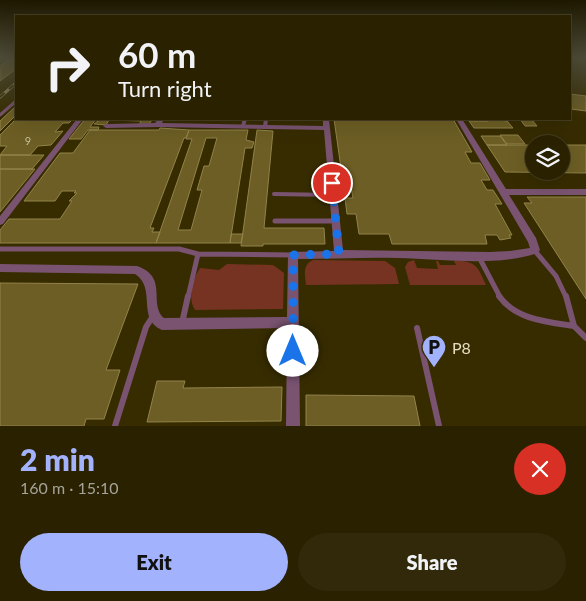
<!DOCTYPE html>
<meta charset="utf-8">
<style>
body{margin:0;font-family:Lato,sans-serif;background:#31290a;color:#f1f3f6;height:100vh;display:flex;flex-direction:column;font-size:19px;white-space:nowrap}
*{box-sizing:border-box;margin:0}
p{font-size:16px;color:#a5a399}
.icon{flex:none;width:28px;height:28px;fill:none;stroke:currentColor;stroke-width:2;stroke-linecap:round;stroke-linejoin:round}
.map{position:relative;height:426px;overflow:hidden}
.side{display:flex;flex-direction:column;background:#292100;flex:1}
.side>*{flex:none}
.banner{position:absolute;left:15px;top:15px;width:556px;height:105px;border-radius:0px;box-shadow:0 5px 20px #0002,0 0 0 1px #453e22;background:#292100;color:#f1f3f6;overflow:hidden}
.tools{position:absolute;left:525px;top:135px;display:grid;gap:10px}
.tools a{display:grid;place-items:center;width:45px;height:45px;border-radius:50%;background:#292100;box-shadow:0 5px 20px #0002,0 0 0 1px #453e22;font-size:25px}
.pin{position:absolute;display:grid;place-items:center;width:42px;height:42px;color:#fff;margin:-21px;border:2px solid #fff;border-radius:50%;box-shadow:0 1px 5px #0007}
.me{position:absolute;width:55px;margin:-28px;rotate:0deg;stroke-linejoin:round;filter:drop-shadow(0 0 4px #0008)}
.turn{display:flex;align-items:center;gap:18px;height:105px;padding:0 20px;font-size:22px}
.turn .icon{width:65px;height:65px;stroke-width:2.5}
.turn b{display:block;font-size:35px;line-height:42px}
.round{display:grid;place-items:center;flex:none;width:52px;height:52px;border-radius:26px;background:#31290a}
.headline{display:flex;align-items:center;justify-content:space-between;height:85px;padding:0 20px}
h1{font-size:30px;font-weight:800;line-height:38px;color:#a3b2fd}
.button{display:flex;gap:10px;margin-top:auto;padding:10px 20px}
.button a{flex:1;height:58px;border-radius:30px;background:#a3b2fd;color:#111;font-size:20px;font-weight:800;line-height:58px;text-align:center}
.button a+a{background:#31290a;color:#f1f3f6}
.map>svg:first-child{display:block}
.green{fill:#732}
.building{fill:#6c5e24;stroke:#92834a;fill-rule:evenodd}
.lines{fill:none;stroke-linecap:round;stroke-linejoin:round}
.service-far3{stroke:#795370;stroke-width:3}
.service-far2{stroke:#795370;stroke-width:4}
.service-far1{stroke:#795370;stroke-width:5}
.service{stroke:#795370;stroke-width:6}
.minor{fill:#795370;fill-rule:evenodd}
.rail-casing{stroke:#8f8662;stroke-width:3}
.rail{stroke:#372c00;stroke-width:2;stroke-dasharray:6;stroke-linecap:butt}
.route{stroke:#1a73e8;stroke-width:9;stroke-dasharray:0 16.2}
.labels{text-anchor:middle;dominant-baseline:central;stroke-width:5;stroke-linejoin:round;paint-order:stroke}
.number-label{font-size:11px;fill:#c6bd99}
.near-poi-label{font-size:16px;fill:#e4ddc0;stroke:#372c00;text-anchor:start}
</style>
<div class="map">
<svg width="586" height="426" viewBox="0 0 586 426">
<rect width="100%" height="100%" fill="#372c00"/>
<path class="green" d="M313,260L385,261L395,268L399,284L306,285C305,275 302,265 313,260Z
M414,260L417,268L438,269L436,261H438L440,265H456L454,261C476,260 478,267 486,285H410L405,267L408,262Z
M227,264L273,265L284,273L283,309L195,310C187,298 193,279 200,268L219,270Z"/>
<path class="building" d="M11,58H16V69L0,81V66Z
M570,94L586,96V111L571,109Z
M16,106V115L0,131V121Z
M23,119H73L69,123H63L55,132L63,131L51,145L38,146L30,155H0L7,146H0V135L15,120Z
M85,119H96L90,127H99L98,130H88L81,139H69Z
M101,119H153L148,125H139L141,121L109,120L106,125L94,124Z
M334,119H453L472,152H465L471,163H480L490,180H481L487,190H493L502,204H495L512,235H509L511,238L500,240L497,235H485L487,244H392L389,234H359L356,214H347L345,198H353L350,182H343Z
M487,119L507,121L513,128H474L469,121H488Z
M520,119L532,120L537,126H525Z
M160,128L189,130L186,138H184L150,228H154L152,232H160L156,243H0V230L9,219H60L72,201H69L77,193H74L76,191H62L55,201H24L60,153H73L90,130H159Z
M189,130H248L246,140L254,142L252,148H245L230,243H156L192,139H186ZM206,138H217L209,166H204L197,190H202L191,230H178Z
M257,130L273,131L264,228H324L325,244H263V246H241Z
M500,135H518L525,144H507Z
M481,136H500L507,145H487Z
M487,145H534V171H561V145H586V173L505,172Z
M0,155H44L32,169H0Z
M0,169H35L0,212Z
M527,197H586V299L524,203H532Z
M231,234H243L241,243H230Z
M0,283L138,284L106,370H120L104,419H86L84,426H0Z
M157,381H185L183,388L282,387L281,421L147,422Z
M306,395L414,396L420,426H306Z"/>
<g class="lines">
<path class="service-far3" d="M0,115L16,101"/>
<path class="service-far2" d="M243,126L245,119
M265,127L266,119
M274,194L333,195"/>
<path class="service-far1" d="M275,221H336
M0,249H179L198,254L293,255
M535,251L556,276L566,297
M479,257L500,297
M188,297L198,254"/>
<path class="service" d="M499,296C516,320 548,322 574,326L566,296
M182,323L188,296
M574,326L586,338
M417,328L439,426
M115,426L146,327L153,316"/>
<path class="minor" d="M77,119H83L3,224L0,225V216Z
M158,119H164L162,123L323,126V119H329L343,250L490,252L510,251L530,248L528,242L456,119H462L506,189H586V195H509L536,238L540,250L538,253C497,267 441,259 398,258C364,257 331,259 298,259L300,426H286L287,328L162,330C136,319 157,288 135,274L0,272V264L137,266C169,277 148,304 164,318L287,317L288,255L290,252L334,251L324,130L157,127L106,128L103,126L106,124L155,123Z"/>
<defs>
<path id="rail" d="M0,97L16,83"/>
</defs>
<use href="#rail" class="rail-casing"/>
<use href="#rail" class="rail"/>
</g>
<linearGradient id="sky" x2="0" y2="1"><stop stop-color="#1e1800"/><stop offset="0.49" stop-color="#4d4b37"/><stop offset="1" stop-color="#4d4b37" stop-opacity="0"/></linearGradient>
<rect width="586" height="118" fill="url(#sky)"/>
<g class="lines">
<path class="route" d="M293,351V255L339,254L332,183"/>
</g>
<defs>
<symbol id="parking-pin" viewBox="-11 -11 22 30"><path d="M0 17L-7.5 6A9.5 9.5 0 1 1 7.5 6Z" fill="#a3b2fd" stroke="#372c00"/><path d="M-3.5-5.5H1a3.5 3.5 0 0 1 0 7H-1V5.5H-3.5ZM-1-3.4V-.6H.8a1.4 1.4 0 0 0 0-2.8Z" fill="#111"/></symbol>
</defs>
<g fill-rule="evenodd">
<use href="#parking-pin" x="420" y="333" width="28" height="38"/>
</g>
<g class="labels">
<g class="number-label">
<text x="28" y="140">9</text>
</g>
<g class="near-poi-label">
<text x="452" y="347">P8</text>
</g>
</g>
</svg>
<div class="tools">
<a><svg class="icon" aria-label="layers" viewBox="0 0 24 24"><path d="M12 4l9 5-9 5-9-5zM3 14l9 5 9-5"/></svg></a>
</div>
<div class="pin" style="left:332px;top:183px;background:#d93025"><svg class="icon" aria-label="arrive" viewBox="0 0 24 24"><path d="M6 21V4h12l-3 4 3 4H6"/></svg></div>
<svg class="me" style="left:293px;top:351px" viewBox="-20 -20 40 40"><circle r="19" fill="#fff"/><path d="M0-13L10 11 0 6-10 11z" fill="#1a73e8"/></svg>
<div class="banner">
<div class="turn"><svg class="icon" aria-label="right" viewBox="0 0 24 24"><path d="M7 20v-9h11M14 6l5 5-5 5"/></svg><div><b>60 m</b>Turn right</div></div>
</div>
</div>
<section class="side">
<div class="headline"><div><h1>2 min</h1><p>160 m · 15:10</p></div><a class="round" style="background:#d93025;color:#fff"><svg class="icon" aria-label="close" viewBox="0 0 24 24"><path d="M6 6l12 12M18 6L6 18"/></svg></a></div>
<div class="button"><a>Exit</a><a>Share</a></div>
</section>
